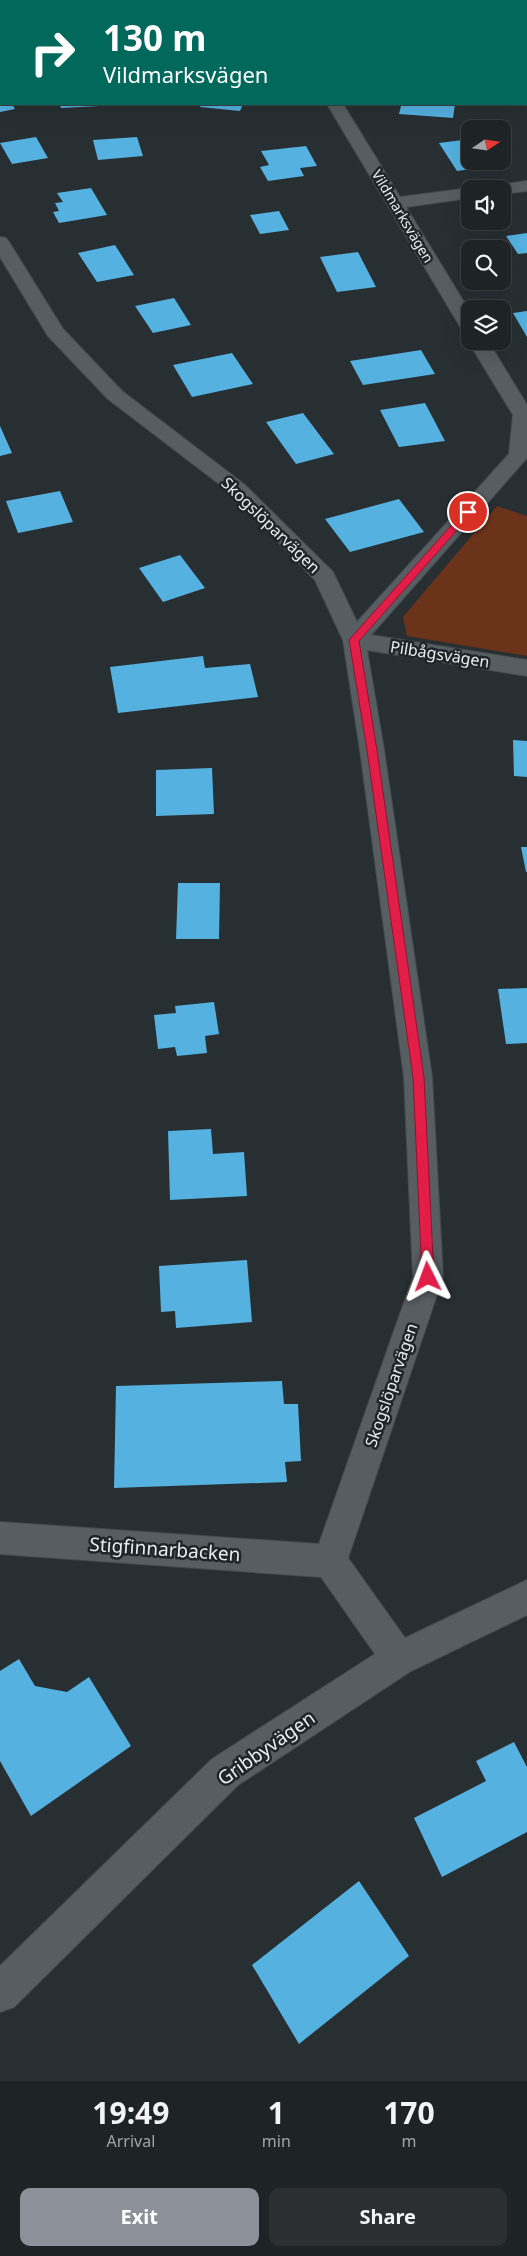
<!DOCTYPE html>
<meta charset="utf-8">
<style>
body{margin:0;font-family:"Noto Sans",sans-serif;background:#2b2f32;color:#f1f3f6;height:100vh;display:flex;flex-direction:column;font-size:19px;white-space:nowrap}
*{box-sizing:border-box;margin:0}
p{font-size:16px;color:#a1a4a7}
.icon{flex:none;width:28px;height:28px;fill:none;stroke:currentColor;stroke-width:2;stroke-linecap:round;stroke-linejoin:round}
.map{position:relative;height:2081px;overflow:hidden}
.details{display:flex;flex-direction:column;background:#1e2326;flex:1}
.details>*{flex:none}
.hud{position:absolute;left:0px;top:0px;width:528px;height:105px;box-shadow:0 5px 20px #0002,0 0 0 1px #3c4043;background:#00695c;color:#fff;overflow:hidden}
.needle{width:32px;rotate:77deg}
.tools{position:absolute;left:461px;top:120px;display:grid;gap:10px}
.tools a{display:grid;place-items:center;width:50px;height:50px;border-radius:10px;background:#1e2326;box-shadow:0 5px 20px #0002,0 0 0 1px #3c4043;font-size:25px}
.pin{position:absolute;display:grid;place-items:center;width:42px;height:42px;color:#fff;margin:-21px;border:2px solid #fff;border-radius:50%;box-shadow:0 1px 5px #0007}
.me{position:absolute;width:55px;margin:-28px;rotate:357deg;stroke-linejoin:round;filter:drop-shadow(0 0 4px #0008)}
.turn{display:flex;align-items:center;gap:18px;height:105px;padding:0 20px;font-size:22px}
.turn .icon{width:65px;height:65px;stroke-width:2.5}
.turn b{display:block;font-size:35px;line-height:42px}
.eta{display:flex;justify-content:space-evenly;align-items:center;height:85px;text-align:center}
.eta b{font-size:30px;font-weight:700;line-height:35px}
.button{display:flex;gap:10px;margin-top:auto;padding:10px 20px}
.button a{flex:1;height:58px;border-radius:10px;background:#8c9099;color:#fff;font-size:20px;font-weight:700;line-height:58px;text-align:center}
.button a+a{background:#2b2f32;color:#f1f3f6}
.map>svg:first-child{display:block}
.green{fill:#6b331a}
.forest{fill:#914725}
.building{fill:#54b1e0}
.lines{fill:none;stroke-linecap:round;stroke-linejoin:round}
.minor-casing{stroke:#454a4d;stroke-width:2}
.minor{fill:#575e62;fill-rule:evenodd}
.route{fill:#e11d48;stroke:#92132f}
.labels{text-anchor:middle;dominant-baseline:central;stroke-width:5;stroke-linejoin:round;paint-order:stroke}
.far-street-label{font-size:14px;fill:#e9edef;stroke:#1f2528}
.street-label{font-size:16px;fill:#e9edef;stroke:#1f2528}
.near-street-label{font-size:19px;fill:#e9edef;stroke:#1f2528}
</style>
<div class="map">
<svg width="527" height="2081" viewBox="0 0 527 2081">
<rect width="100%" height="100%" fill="#282f32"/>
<path class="green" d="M497,506L527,516V656L407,636L403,617Z"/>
<path class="forest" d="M66,0H289L63,1Z"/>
<path class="building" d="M0,104H12L15,109L0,112Z
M60,104H119V105L61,108Z
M201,104H243L240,111L200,107Z
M410,104H455L453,118L399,114L401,106H409Z
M36,137L48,158L12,164L0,143Z
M137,137L143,156L98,160L93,140Z
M470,139V161H491L494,166L457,171L439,143Z
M306,146L317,166L300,168L304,176L268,181L260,167L269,165L261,151Z
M91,188L107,215L59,223L53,212L59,211L55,203L63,202L57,193Z
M279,211L289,230L260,234L250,215Z
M527,233V253L518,254L506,236Z
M115,245L134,275L97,282L78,253Z
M358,252L376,287L337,292L320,257Z
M174,298L191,325L153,333L135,306Z
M527,311V337L513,313Z
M421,350L435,374L363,385L350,361Z
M232,353L253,384L192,397L173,365Z
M425,403L445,441L399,447L380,410Z
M303,413L334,454L296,464L266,422Z
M0,426L12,453L0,456Z
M60,491L73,522L18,533L6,501Z
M399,499L424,532L350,552L325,519Z
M180,555L205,588L163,602L139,568Z
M203,656L205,668L250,664L258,697L118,713L110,667Z
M513,740L527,741V777L514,776Z
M212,768L214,814L156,816V770Z
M521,847H527V872H526Z
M178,883H220L219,939H176Z
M527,988V1043L506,1044L498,989Z
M214,1002L219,1034L205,1036L207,1053L177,1056L175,1047L158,1049L154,1015L176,1013L175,1006Z
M211,1129L213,1154L244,1152L247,1196L170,1200L168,1131Z
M247,1260L252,1322L176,1328L175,1311L161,1312L159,1266Z
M282,1381L284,1404H298L301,1461L285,1462L287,1482L114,1488L116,1386Z
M19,1659L35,1686L67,1692L89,1677L131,1746L31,1816L0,1761V1671Z
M514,1742L527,1767V1832L442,1877L414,1818L486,1781L476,1761Z
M359,1881L409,1956L299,2044L252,1965Z"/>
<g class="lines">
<defs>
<path id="minor" d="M0,44H1V54H0Z
M327,104H343L400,197L470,188L474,189H470V198L406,207L470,312V334L463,332L461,328Z
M527,181V191L502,194V189H494L496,185Z
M0,237L6,238L9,242L63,329L122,391L245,485L333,572L357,622L509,454L513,415L468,341L470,339V341H488L527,405V458L371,635L527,660V676L367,650L384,750L432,1077L443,1277L348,1558L405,1638L527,1580V1615L411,1671L238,1785L14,2007L0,2012V1966L212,1759L375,1654L321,1577L0,1554V1522L319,1544L413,1277L404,1077L360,750L343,640L315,580L231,493L108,399L48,336L0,257Z"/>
</defs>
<use href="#minor" class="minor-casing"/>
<use href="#minor" class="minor"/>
</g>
<path class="route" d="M465,510L473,512L359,641L377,750L424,1077L434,1277L433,1281L428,1283L424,1281L422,1277L413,1077L367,750L349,640Z"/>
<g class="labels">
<g class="far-street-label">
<text transform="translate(403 216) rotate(59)">Vildmarksvägen</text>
</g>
<g class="street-label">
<text transform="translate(271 525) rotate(44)">Skogslöparvägen</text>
<text transform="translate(440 654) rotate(9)">Pilbågsvägen</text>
<text transform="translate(391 1385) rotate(-71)">Skogslöparvägen</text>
</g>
<g class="near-street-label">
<text transform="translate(165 1549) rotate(4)">Stigfinnarbacken</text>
<text transform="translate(266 1748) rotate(-35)">Gribbyvägen</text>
</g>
</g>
</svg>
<div class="tools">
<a><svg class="needle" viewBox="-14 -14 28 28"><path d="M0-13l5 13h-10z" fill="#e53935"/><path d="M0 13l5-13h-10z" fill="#a1a4a7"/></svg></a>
<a><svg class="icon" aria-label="sound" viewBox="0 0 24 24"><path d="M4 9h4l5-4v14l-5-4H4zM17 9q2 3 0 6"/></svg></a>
<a><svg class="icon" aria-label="search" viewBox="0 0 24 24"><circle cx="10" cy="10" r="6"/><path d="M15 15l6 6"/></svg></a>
<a><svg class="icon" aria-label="layers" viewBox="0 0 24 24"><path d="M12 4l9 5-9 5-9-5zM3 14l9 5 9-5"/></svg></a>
</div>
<div class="pin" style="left:468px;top:512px;background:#d93025"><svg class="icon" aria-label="arrive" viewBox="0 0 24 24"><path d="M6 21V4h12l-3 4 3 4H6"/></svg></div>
<svg class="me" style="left:428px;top:1277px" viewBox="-20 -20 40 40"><path d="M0-17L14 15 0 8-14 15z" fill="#e11d48" stroke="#fff" stroke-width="4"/></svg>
<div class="hud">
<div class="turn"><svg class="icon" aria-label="right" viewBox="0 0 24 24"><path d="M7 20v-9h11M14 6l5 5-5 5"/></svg><div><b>130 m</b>Vildmarksvägen</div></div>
</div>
</div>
<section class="details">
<div class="eta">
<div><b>19:49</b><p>Arrival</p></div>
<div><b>1</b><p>min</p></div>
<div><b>170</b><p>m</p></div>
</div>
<div class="button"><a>Exit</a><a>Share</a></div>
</section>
